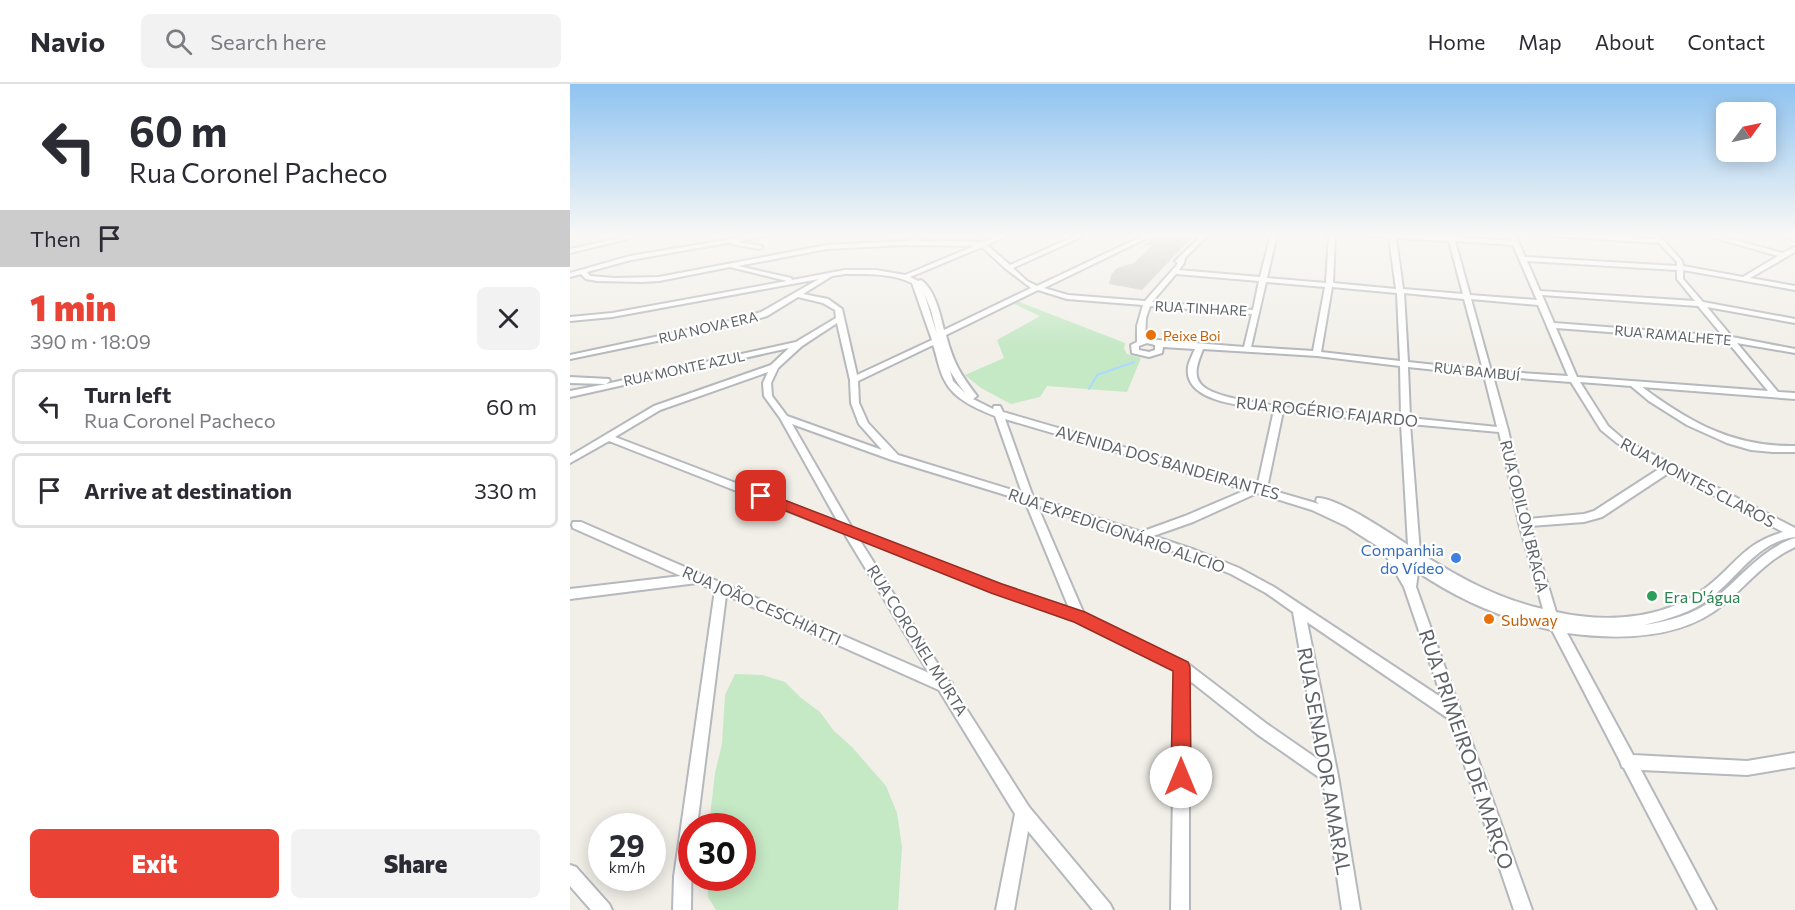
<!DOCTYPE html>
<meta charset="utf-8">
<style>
body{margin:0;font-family:Commissioner,sans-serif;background:#f2f2f3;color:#2b2b33;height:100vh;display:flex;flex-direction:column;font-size:22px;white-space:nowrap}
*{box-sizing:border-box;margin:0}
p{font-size:20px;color:#7c7c81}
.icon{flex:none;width:33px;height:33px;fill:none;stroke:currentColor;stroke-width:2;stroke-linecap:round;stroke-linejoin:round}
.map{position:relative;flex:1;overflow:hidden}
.panel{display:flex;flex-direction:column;background:#fff;width:570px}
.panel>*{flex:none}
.top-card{background:#fff;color:#2b2b33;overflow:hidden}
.needle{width:39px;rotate:57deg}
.controls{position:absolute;left:1146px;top:18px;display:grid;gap:12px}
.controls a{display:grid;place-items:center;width:60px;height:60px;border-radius:9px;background:#fff;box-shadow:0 3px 15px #0003;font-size:30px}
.speed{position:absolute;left:18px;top:729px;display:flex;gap:12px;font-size:30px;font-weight:700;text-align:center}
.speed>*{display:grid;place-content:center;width:78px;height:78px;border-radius:50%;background:#fff;box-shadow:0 3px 15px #0003;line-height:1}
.speed small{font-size:15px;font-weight:400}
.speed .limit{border:9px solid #d22;background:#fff;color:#111}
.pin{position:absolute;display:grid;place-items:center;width:51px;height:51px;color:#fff;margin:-26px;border-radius:12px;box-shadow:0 3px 9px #0006}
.me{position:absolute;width:66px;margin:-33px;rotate:0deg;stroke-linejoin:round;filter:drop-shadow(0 0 4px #0008)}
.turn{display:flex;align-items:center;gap:21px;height:126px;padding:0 30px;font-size:27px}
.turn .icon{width:78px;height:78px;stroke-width:2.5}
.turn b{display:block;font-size:42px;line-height:51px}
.then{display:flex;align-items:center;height:57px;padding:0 30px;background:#0003;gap:12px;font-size:22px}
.round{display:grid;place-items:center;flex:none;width:63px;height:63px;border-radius:9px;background:#f2f2f3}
.overview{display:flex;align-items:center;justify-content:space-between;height:102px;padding:0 30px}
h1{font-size:36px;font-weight:800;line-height:45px;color:#ea4335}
.primary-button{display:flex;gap:12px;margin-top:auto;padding:12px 30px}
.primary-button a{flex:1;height:69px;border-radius:9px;background:#ea4335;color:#fff;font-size:24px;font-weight:800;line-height:69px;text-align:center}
.primary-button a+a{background:#f2f2f3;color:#2b2b33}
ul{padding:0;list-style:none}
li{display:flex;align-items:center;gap:18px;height:75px;margin:0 12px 9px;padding:0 18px;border:3px solid #e1e1e2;border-radius:9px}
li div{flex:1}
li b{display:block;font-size:22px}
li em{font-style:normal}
header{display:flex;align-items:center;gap:36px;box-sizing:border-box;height:84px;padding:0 30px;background:#fff;border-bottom:2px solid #e1e1e2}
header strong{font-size:28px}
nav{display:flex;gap:33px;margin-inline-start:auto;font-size:21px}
.search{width:420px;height:54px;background:#f2f2f3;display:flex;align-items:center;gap:15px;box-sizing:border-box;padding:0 21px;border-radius:9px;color:#7c7c81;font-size:22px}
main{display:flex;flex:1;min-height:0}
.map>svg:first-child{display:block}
.green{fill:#c5e8c5}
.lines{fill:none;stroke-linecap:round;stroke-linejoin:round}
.stream{stroke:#aadaff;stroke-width:2}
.building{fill:#cccac5}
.minor-casing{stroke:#b5b8bc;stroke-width:4}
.minor{fill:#fff;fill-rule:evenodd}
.route{fill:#ea4335;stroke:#982c22;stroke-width:1.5}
.food-dot{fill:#e8710a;stroke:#fff;stroke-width:2}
.shop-dot{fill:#3f7fe0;stroke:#fff;stroke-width:2}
.leisure-dot{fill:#2e9e5b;stroke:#fff;stroke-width:2}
.labels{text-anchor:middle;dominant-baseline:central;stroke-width:4.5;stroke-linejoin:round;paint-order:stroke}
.far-street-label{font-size:14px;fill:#5f6368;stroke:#fff}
.far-food-label{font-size:14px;fill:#c56008;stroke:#fff;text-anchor:start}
.street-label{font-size:16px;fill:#5f6368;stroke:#fff}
.shop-label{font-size:16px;fill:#366cbe;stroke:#fff;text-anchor:end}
.leisure-label{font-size:16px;fill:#27864d;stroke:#fff;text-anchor:start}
.food-label{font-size:16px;fill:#c56008;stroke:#fff;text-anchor:start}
.near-street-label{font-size:20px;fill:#5f6368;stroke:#fff}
</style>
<header>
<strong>Navio</strong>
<div class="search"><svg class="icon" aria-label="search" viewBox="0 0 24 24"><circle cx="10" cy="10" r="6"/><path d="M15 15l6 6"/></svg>Search here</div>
<nav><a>Home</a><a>Map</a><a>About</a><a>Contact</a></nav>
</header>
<main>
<section class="panel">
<div class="top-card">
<div class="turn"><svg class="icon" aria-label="left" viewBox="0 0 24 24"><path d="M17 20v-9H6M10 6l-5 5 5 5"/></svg><div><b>60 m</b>Rua Coronel Pacheco</div></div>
<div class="then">Then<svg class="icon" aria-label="arrive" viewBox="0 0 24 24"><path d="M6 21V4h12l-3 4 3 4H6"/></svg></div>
</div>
<div class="overview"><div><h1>1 min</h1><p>390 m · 18:09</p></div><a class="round"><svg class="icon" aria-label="close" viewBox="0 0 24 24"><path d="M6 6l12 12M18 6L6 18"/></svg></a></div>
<ul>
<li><svg class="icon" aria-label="left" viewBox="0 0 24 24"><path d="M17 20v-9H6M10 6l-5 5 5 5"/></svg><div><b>Turn left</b><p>Rua Coronel Pacheco</p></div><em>60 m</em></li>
<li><svg class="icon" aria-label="arrive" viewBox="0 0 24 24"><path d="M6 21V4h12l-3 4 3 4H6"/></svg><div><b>Arrive at destination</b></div><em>330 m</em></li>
</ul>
<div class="primary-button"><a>Exit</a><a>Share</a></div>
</section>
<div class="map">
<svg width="1225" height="826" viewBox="0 0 1225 826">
<rect width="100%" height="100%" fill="#f1efe8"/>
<path class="green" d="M444,216L555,259L554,265L557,270L571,274L557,308L477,302L470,313L441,320L411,304L395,291L434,274L427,256L470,232L440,218Z
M165,590L192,591L215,598L231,614L250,628L264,647L282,663L316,702L327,729L332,763L328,826H146L138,813L137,794H172V742H139L145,689L152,660L155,611Z"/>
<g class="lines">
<path class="stream" d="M519,305L527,291L564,278"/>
</g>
<path class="building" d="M591,150H625L572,206L539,200L541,191L547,184L564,179L582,162L573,161Z"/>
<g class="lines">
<defs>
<path id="minor" d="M68,150H77L0,169V165Z
M192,150H202L167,158L192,162V164L190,165L162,160V158L61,176L17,188L20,192L45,194L89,193L257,161L338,157L357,150H364L346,157L412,158L433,150H440L439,151L417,161L440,181L510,150H517L516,151L443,184L457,197L467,202L577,150H584L583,151L474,204L498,211L575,217L606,182L608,179L605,177L606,176L633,150H639L615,174L614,179L609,186L690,193L701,150H707L697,194L756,199L759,150H765L763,199L826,205L819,153L796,152L793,150H825L878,153L877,150H883L884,153L942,157L939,150H945L955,173L1107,182V178L1089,159L984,152L981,150H1005L1086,155L1082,150H1088L1112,177L1113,182L1173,193L1208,172L1135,151L1134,150H1142L1213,169L1225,163V168L1180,194L1225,202V206L1113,186V195L1133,218L1225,235V239L1137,223L1162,253L1225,265V269L1167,259L1208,308L1225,309V315L1072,303C1121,339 1163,363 1225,362V368H1203L1181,366L1157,359L1117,341L1079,317L1061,302L1010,298L1038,342L1053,355L1225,444V453C1186,458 1169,493 1139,515C1120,529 1098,535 1074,541C1099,537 1123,531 1144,515C1171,494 1191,465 1225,454V463C1196,476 1178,500 1154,520C1111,556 1049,556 997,549L1063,671L1177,677L1225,669V683L1177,691L1071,686L1146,826H1128L1054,684L1052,683L1050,677L982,546C934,535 889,516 848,488L846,503L962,826H944L879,635L737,538L768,692L790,826H772L753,696L687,650L619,596V826H601L605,586L505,537L423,507L289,455L379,598L382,599L383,604L459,723L540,820L543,826H523L458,747L444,826H426L445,730L369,606L156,511L127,742H122L121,826H103L104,793L145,506L127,499L0,515V505L111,492L3,444L2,441L3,438H11L359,589L274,449L39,357L0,379V372L84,322L201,281L219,264L0,313V307L36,300L0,299V293L39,295L40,297L36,300L226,258L266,234L265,226L253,219L228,213L197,232L174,239L0,275V271L169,235L191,228L249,195L42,233L0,237V233L42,229L217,197L160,183L89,197L71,198L27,197L16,195L11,190L0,193V189L60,172ZM826,154L879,157L893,210L833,205ZM885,157L943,161L967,216L900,211ZM334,161L404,162L335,191L306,186H275L222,196L221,194L168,182L257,165ZM412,163L436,185L461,204L374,246C370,230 365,206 351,196L348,197L340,193ZM957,177L1107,186V195L1125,217L970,207ZM275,190C299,190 321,189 342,199L362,256L287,291L272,225L258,215L233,210L262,192ZM606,190L689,197L683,226L582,218ZM696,198L755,203L743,267L681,263ZM762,203L827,209L830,277L751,268ZM468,206L497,215L573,221L567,242V258L561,261L562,269L579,273L592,269L593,263L625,265C623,270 619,277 618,283C613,320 680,322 704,326L688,399L689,401H697L698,399L713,327L831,339L838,461C821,450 765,412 747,414L746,417L749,420L433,328L430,322H424L423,325L403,315L407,312C390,290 383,278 376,251ZM354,209L361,226L367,250ZM834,209L894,215L913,286L838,278ZM972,211L1128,222L1153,252L984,239ZM901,215L968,221L998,292L921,287ZM580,222L682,230L674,263L575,255L576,234ZM267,239L280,296L281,319L289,340L312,366L217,332L202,312L201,299L208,284L232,262ZM986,244L1157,257L1198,307L1007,293ZM577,259L585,261V266L579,268L569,266V262ZM363,261C367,272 369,287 375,297C384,315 407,325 425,332L452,409L328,371L298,339L289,319L288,297ZM633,265L747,272L830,282L831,333C794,330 658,323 634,303C621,293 628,278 633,265ZM838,283L914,291L927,343L840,334ZM380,287L389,301L396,310L383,297ZM198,288L193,299L194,312L210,334L268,438L45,353L90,326ZM923,292L1001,298L1031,346L1047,359L1092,383L1024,427L1014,430L958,435L938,346ZM435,335L676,406L615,432L571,448L463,413ZM222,340L322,376L455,417L499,524L431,501L282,444ZM840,340L929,348L949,439L973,525C928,515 888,493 850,469ZM1100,388L1213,448C1175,460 1170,475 1143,498C1101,535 1039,540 986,528L960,442L1014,438L1032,433ZM687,409L742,426L776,442L815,467L814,468L834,503L872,614L704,503L669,484L625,466L583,452L623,438ZM467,421L617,472L661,490L696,509L723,528L749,676L697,640L617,579L514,530ZM831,477L837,481L836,486Z
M1206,150H1214L1225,152V156Z
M0,781L6,783L39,820L42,826H21L0,802Z"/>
</defs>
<use href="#minor" class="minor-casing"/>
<use href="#minor" class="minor"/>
</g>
<linearGradient id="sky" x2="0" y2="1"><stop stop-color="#8fc3f1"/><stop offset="0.57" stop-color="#f9f8f5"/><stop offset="1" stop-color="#f9f8f5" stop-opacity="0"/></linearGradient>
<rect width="1225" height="265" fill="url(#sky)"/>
<path class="route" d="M191,407L432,500L515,528L618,578L620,583L621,693L618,700L611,703L604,700L601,693L603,587L504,538L421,509L186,415L184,412L186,409Z"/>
<g class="food-dot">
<circle cx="581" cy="251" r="6"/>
<circle cx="919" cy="535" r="6"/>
</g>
<circle class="shop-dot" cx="886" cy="474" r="6"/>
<circle class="leisure-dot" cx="1082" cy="512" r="6"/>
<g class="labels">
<g class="far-street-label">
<text transform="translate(631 224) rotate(3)">RUA TINHARE</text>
<text transform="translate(138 243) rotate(-13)">RUA NOVA ERA</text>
<text transform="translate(1103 251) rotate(5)">RUA RAMALHETE</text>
<text transform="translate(114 284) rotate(-12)">RUA MONTE AZUL</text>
<text transform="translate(907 287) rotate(6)">RUA BAMBUÍ</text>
</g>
<g class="far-food-label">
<text x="593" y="251">Peixe Boi</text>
</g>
<g class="street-label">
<text transform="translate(757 327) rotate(6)">RUA ROGÉRIO FAJARDO</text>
<text transform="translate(598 378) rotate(16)">AVENIDA DOS BANDEIRANTES</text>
<text transform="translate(1128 398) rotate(28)">RUA MONTES CLAROS</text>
<text transform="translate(955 432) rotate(76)">RUA ODILON BRAGA</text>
<text transform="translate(547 446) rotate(19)">RUA EXPEDICIONÁRIO ALICIO</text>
<text transform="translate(192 521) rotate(24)">RUA JOÃO CESCHIATTI</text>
<text transform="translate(348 556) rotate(58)">RUA CORONEL MURTA</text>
</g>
<g class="shop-label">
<text x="874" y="465">Companhia<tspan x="874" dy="18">do Vídeo</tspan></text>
</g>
<g class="leisure-label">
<text x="1094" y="512">Era D'água</text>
</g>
<g class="food-label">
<text x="931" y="535">Subway</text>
</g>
<g class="near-street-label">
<text transform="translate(897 665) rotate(71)">RUA PRIMEIRO DE MARÇO</text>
<text transform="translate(755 677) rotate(80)">RUA SENADOR AMARAL</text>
</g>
</g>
</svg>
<div class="controls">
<a><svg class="needle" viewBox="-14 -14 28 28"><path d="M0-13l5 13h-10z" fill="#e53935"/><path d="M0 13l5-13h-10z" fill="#7c7c81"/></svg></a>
</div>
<div class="speed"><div>29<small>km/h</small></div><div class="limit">30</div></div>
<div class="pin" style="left:191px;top:412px;background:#d93025"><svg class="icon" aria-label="arrive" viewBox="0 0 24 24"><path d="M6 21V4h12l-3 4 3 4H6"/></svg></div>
<svg class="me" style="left:611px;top:693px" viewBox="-20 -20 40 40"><circle r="19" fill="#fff"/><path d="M0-13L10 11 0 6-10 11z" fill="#ea4335"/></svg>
</div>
</main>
